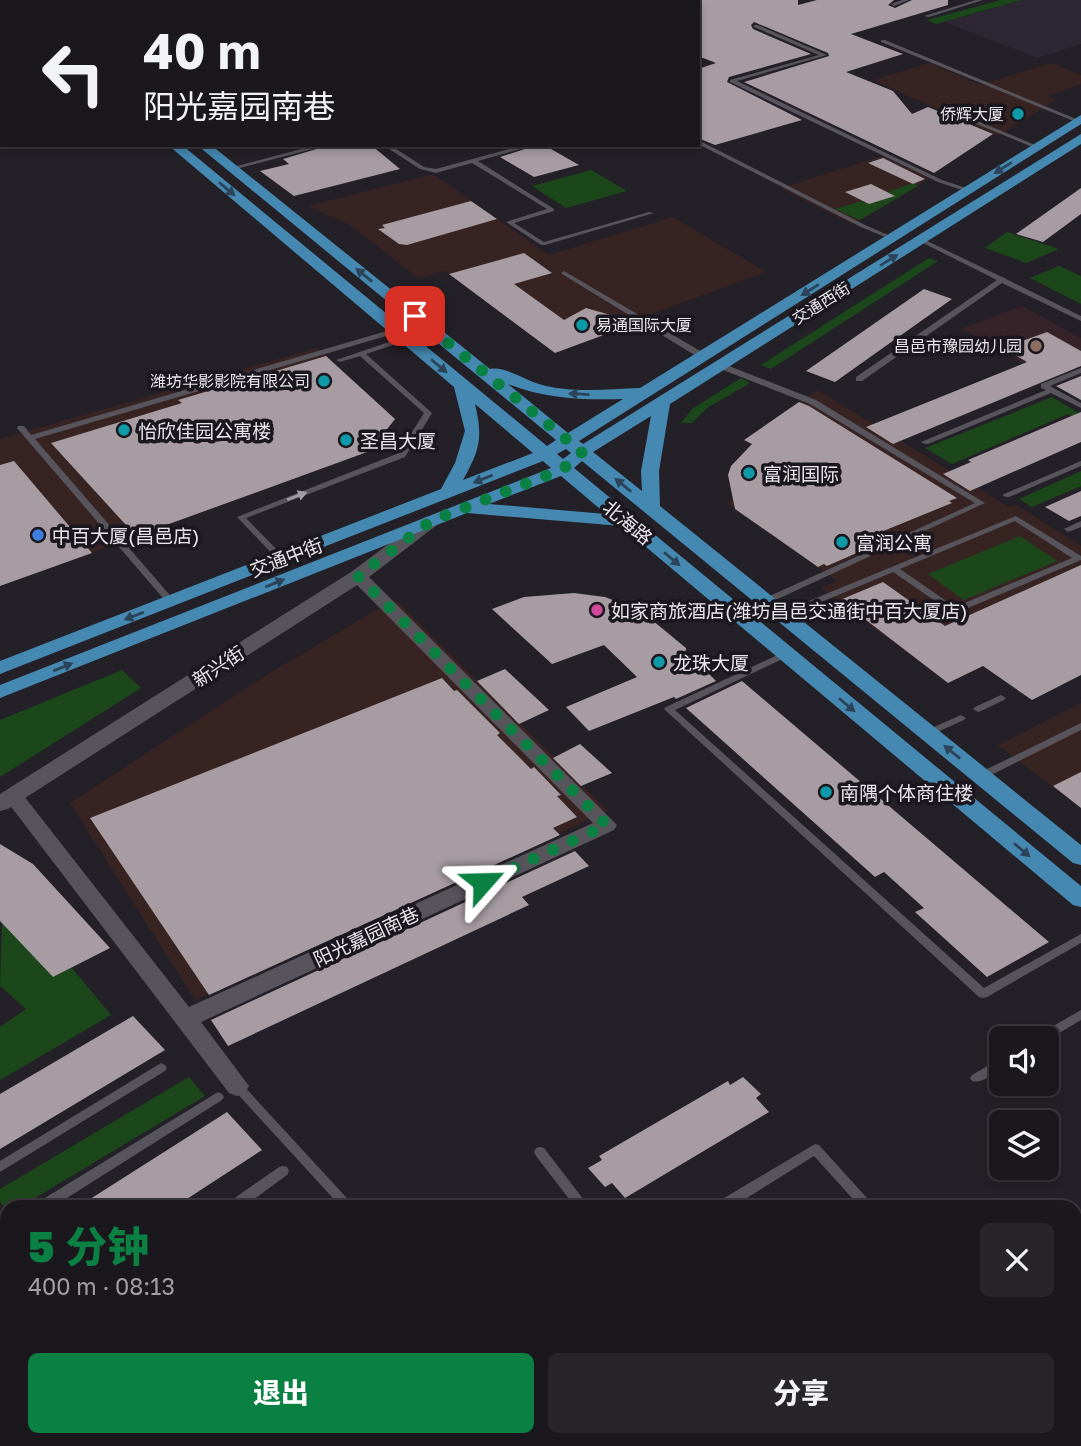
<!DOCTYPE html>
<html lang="zh">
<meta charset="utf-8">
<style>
body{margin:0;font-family:"Golos Text","Noto Sans SC",sans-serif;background:#28252a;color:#f1f3f6;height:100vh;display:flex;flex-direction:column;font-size:26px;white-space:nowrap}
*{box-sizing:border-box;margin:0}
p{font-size:23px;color:#a0a0a4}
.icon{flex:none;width:38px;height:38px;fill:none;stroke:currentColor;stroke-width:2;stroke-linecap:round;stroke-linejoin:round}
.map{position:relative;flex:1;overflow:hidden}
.drawer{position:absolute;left:0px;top:1200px;width:1082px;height:247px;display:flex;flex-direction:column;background:#1b181d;border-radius:21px 21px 0 0;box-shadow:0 4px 10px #0003,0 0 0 2px #39373b}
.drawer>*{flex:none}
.guide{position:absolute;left:0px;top:0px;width:700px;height:147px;box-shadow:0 4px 10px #0003,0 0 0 2px #39373b;background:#1b181d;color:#f1f3f6;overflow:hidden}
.buttons{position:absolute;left:989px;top:1026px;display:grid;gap:14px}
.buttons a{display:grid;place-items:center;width:70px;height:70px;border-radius:10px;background:#1b181d;box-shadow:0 4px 10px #0003,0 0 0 2px #39373b;font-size:35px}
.pin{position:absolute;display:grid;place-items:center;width:60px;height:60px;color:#fff;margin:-30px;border-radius:14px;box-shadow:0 4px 10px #0006}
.me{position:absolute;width:77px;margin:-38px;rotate:65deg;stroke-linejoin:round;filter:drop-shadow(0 0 5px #0008)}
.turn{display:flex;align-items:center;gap:24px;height:147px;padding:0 28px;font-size:32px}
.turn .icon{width:91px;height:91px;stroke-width:2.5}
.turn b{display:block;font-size:49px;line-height:60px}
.round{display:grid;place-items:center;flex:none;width:74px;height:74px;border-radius:10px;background:#28252a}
.headline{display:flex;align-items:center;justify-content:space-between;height:119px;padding:0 28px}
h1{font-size:42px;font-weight:800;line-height:52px;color:#0b8043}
.button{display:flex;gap:14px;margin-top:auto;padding:14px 28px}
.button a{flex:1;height:80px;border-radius:10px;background:#0b8043;color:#fff;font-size:28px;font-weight:800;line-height:80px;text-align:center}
.button a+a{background:#28252a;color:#f1f3f6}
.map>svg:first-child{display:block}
.commercial{fill:#372422}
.built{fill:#2d2733}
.education{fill:#36232a}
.green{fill:#1c471b}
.building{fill:#a69ca1}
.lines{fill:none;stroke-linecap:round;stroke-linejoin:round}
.service{fill:#58545c;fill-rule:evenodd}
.minor{fill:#58545c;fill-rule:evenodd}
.tertiary{fill:#58545c;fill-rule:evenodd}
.primary{fill:#4588b2;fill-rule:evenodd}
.oneway{fill:#2c4459}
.oneway2{fill:#a09da4}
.route{stroke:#0b8043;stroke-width:12;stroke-dasharray:0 21.6}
.culture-dot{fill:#0f9aa8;stroke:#1b171e;stroke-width:2.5}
.education-dot{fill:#8d6e63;stroke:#1b171e;stroke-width:2.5}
.shop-dot{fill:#3f7fe0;stroke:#1b171e;stroke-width:2.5}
.hotel-dot{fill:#d1479c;stroke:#1b171e;stroke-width:2.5}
.labels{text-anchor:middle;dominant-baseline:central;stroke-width:7;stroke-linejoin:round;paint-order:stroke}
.far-poi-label{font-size:16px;fill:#e8e6eb;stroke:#1b171e;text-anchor:end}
.far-street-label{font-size:16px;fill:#e8e6eb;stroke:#1b171e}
.poi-label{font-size:19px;fill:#e8e6eb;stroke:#1b171e;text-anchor:start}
.street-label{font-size:19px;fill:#e8e6eb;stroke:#1b171e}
</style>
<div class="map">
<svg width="1081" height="1446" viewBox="0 0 1081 1446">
<rect width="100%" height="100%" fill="#242027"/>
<path class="commercial" d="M930,63L980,85L1051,63L1081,75V84L1048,96L1056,100L998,136L873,80Z
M882,156L930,178L852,224L781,188Z
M433,174L549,255L673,217L766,272L632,321L601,336L555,353L449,274L444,271L418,278L350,225L308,206Z
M317,348L395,419L370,451L0,586V439Z
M818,390L1009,507L1017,505L1081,546V619L948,683L821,588L837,581L727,503L733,499L729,470L752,445L744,440Z
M397,601L608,811L195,1000L70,803L265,676L374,611Z
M1081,703V808L998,745Z"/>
<path class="built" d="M1022,0H1081V44L1037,58L945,22Z"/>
<path class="education" d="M1022,306L1081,338V354L1037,370L961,329Z"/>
<path class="green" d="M1001,0H1022L936,24L927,20Z
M591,170L627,191L566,208L532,186Z
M914,183L918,186L860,220L835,209L862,201L869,204L894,196L887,192Z
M1007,232L1059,249L1026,263L985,248Z
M929,258L938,261L771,369L761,365Z
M1059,266L1081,276V304L1030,278Z
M741,378L750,383L707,408L692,423H681L692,409Z
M1052,397L1079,413L1072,416L1068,414L952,464L925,448Z
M1081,471V486L1032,507L1019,499Z
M1020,536L1057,561L964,600L928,574Z
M122,670L141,688L0,777V720Z
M2,923L53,977L72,968L111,1015L0,1080V1027L26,1009L0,986Z
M189,1077L205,1096L20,1207L7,1208V1211L0,1202V1189Z
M207,1440H298L291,1446H200Z"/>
<path class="building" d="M698,0H798V5L817,0H894L888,5L895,8L912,0H948V5L851,34L903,54L846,72L893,91L912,114L928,107L993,134L934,173L744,82L829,56L828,53L754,22L751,25L753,29L811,54L729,77L727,82L802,120L715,145L698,138V69L716,63L698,56Z
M330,145H371L400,169L294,196L260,171L289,164L283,159Z
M537,145H544L579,165L534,177L500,157Z
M883,158L925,179L913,184L868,163Z
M871,184L895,196L869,204L845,192Z
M1081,188V214L1043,242L1016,234Z
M471,201L497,219L407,245L399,244L378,229L385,228L382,225Z
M524,253L552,273L514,284L564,320L586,308L632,321L601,336L555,353L449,274Z
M924,289L952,299L835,382L806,371Z
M1047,332L1081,351V366L893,444L866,427L1027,362L1003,348Z
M326,356L395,419L370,451L136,536L51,443L182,403L178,400Z
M1081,376V400L1056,386Z
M799,402L809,406L957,498L949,501L952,503L881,532L887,536L881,539L884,541L827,566L824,564L818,567L735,509L728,475L731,466L752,444L744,440Z
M1081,412V442L970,491L943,474L971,462L968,460Z
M14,461L92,553L0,586V465Z
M1081,491V516L1069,521L1045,507Z
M1081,565V675L1032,700L983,666L948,683L840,600L883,582L945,626Z
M574,593L605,597L641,611L686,648V651L716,681L676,699L674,697L589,731L566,707L637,677L604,645L552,664L492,609L524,597Z
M505,669L549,710L519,724L477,681Z
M442,678L454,691L457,690L500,733L497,735L531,769L534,767L561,795L557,796L577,817L553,828L560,835L209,995L90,818Z
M742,681L1049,942L987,977L915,912L924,908L884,872L875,877L686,708Z
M580,744L612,773L581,786L553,758Z
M1081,772V808L1053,786Z
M0,844L33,864L110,948L53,977L0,921Z
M575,851L589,866L522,897L529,905L228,1046L211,1020Z
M133,1016L165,1050L0,1149V1094Z
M743,1077L761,1094L756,1098L769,1112L625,1198L612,1183L605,1187L588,1168L602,1160L599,1156L728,1081L730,1085Z
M227,1112L262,1150L173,1208H169L163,1200L152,1208H76Z"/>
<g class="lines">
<path class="service" d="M617,0H622L624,2H618Z
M902,0H909L894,6L891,4Z
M976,0H983L929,17L924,16Z
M754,25H758L827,55L737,81L942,180L969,189V191H965L938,182L730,82V80L819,55L754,27Z
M881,40H885L1081,121L1076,122L881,42Z
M942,108H946L1040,147L1035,148L942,110Z
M698,140L865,225L895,238L890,239L861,227L698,144Z
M317,145H328L232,170L229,168Z
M383,145H390L424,167L436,169L524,145H535L478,161L554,209V211L514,223L544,242L649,212L654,213L545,245H541L506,222L547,209L472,163L436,173L420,169Z
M919,239H923L1002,277L1005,278L1006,279L1081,316V321L1002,283L862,381H856V377L997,280L919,241Z
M564,271L707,355L708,357L707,359H701L562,274L561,273Z
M397,328L401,330L400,332L35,439L174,600L175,602L174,604H168L17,428L18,426H24L31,435Z
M404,337H407L411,339L366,354L432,413L405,457L246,518L285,558L284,560H278L237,517L399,453L424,413L360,356L340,362L336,360Z
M718,364H724L816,400L985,503L769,603H763L762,601L763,599L975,503L810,404L718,368Z
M1081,368V373L1050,386L1081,403V408L1051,393L928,444H925L921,442L1046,390L1041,388V384Z
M1081,461V466L1009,497H1006L1002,495Z
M1016,516L1081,556V560L954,614L893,572L786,617L783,618L779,615L799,605ZM1015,521L1072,558L955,607L900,569Z
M1081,521V527L1068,532L1064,529Z
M786,651L791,654L789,656L675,710L984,988L1081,934V943L987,997L983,998L979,997L664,709L666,707Z
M1001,695L1006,698L1004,700L981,711L978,712L973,709L975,707Z
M961,715L966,718L964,720L931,735H925L923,733L925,731Z
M1081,723V730L985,778H977L976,776L977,774Z
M1081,1010V1020L1046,1041V1038H1036L1038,1035Z
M1001,1058V1069C993,1074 982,1084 972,1081L970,1078L972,1075Z
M161,1063L165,1065L167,1068L165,1071L0,1172V1161Z
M237,1081L241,1083L356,1208H342L233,1089L231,1086L233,1083Z
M218,1092L222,1094L224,1097L222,1100L51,1208H34L35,1204Z
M815,1144L819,1145L876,1208H861L814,1156L731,1208H713L714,1204Z
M540,1147L544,1148L590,1208H576L536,1156L534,1152L536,1148Z
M283,1166L287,1167L289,1171L287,1175L242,1208H225L226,1204L279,1167Z
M7,1222V1235L0,1238V1225Z
M0,1261L7,1266V1282L0,1277Z
M7,1358V1372L0,1375V1361Z
M130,1440H145L148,1446H133Z
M519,1440H535L538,1446H522Z
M763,1440H779L782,1446H766Z
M882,1440H901L897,1446H879Z"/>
<path class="minor" d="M358,571L364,572L617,825L614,830L201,1022L249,1086L245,1093L237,1096L229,1093L3,796L6,791H20L189,1007L593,823L352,580L349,576Z"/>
<path class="tertiary" d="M431,516L440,521L437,525L365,580L8,809L0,811V794L351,572L425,517Z"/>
<path class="primary" d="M0,0H6L7,2H2V5Z
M19,0H30L31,2H20Z
M420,0H436L419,2Z
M487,0H503L486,2Z
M0,110H2V118H0Z
M1081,115V124L579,441L583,444L1081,134V144L670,404L659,471L660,506L1081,845V865L1073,863L582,461L574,468L1081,886V907L1073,905L621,526L467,513L0,698V685L551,468L543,461L0,674V661L441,489L455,463L465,431L454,387L168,145H182L547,446L556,440L197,145H211L490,369C504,366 523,379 536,383C569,394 606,389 640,388ZM508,384C546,399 582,400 623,399L568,433ZM475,404L533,453L463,480C480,449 483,438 475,404ZM651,416L641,471L642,491L593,452ZM566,449L571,453L563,459L557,454ZM561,476L606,514L489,504Z"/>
</g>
<defs><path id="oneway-solid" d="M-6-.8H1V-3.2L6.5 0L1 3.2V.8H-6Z" transform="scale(1.75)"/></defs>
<g class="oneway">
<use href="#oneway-solid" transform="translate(1003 168) rotate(148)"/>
<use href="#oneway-solid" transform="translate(227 189) rotate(40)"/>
<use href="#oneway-solid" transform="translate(889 260) rotate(-32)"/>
<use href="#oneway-solid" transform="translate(364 275) rotate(-141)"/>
<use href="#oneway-solid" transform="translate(810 290) rotate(148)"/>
<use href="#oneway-solid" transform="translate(439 366) rotate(40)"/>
<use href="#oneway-solid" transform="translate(579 394) rotate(-177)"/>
<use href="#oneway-solid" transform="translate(483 479) rotate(158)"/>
<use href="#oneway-solid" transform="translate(623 485) rotate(-141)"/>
<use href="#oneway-solid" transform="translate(672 559) rotate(40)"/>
<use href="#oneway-solid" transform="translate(275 583) rotate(-22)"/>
<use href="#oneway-solid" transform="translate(134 616) rotate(159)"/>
<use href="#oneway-solid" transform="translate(63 667) rotate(-22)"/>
<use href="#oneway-solid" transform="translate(847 705) rotate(40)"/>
<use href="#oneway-solid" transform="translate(952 752) rotate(-141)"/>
<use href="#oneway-solid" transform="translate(1022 850) rotate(40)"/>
</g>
<use class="oneway2" href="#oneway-solid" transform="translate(297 496) rotate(-21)"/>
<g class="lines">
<path class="route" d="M415,316L582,452L563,469L431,521L358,576L607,825L483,882"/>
</g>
<g class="culture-dot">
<circle cx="1018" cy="114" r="7"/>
<circle cx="582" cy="325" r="7"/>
<circle cx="324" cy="381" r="7"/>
<circle cx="124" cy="430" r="7"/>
<circle cx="346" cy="440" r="7"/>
<circle cx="749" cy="473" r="7"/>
<circle cx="842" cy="542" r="7"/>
<circle cx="659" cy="662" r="7"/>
<circle cx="826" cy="792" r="7"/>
</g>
<circle class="education-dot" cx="1036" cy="346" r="7"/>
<circle class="shop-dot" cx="38" cy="535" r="7"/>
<circle class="hotel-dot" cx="597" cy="610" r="7"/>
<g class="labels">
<g class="far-poi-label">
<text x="1004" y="114">侨辉大厦</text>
<text x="596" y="325" text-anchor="start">易通国际大厦</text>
<text x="1022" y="346">昌邑市豫园幼儿园</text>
<text x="310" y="381">潍坊华影影院有限公司</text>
</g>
<g class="far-street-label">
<text transform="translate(821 303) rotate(-32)">交通西街</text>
</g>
<g class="poi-label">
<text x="138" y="430">怡欣佳园公寓楼</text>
<text x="360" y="440">圣昌大厦</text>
<text x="763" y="473">富润国际</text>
<text x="52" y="535">中百大厦(昌邑店)</text>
<text x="856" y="542">富润公寓</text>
<text x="611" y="610">如家商旅酒店(潍坊昌邑交通街中百大厦店)</text>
<text x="673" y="662">龙珠大厦</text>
<text x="840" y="792">南隅个体商住楼</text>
</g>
<g class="street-label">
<text transform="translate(628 522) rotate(40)">北海路</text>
<text transform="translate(286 557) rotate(-21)">交通中街</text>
<text transform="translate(218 666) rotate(-33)">新兴街</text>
<text transform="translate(366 936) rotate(-25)">阳光嘉园南巷</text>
</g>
</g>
</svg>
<div class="buttons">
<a><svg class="icon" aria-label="sound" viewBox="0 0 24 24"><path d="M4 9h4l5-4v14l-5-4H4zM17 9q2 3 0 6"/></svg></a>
<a><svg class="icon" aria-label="layers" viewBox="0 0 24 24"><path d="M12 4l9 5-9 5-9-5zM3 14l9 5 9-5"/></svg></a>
</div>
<div class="pin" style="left:415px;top:316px;background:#d93025"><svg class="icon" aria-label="arrive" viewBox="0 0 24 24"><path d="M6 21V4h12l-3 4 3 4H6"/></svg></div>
<svg class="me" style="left:483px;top:882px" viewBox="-20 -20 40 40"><path d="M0-17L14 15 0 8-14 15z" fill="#0b8043" stroke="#fff" stroke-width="4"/></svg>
<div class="guide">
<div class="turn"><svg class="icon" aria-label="left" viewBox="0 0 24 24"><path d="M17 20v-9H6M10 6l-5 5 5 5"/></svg><div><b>40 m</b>阳光嘉园南巷</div></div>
</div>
<section class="drawer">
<div class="headline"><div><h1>5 分钟</h1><p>400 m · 08:13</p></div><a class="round"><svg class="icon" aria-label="close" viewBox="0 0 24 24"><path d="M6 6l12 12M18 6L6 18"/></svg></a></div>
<div class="button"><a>退出</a><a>分享</a></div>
</section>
</div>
